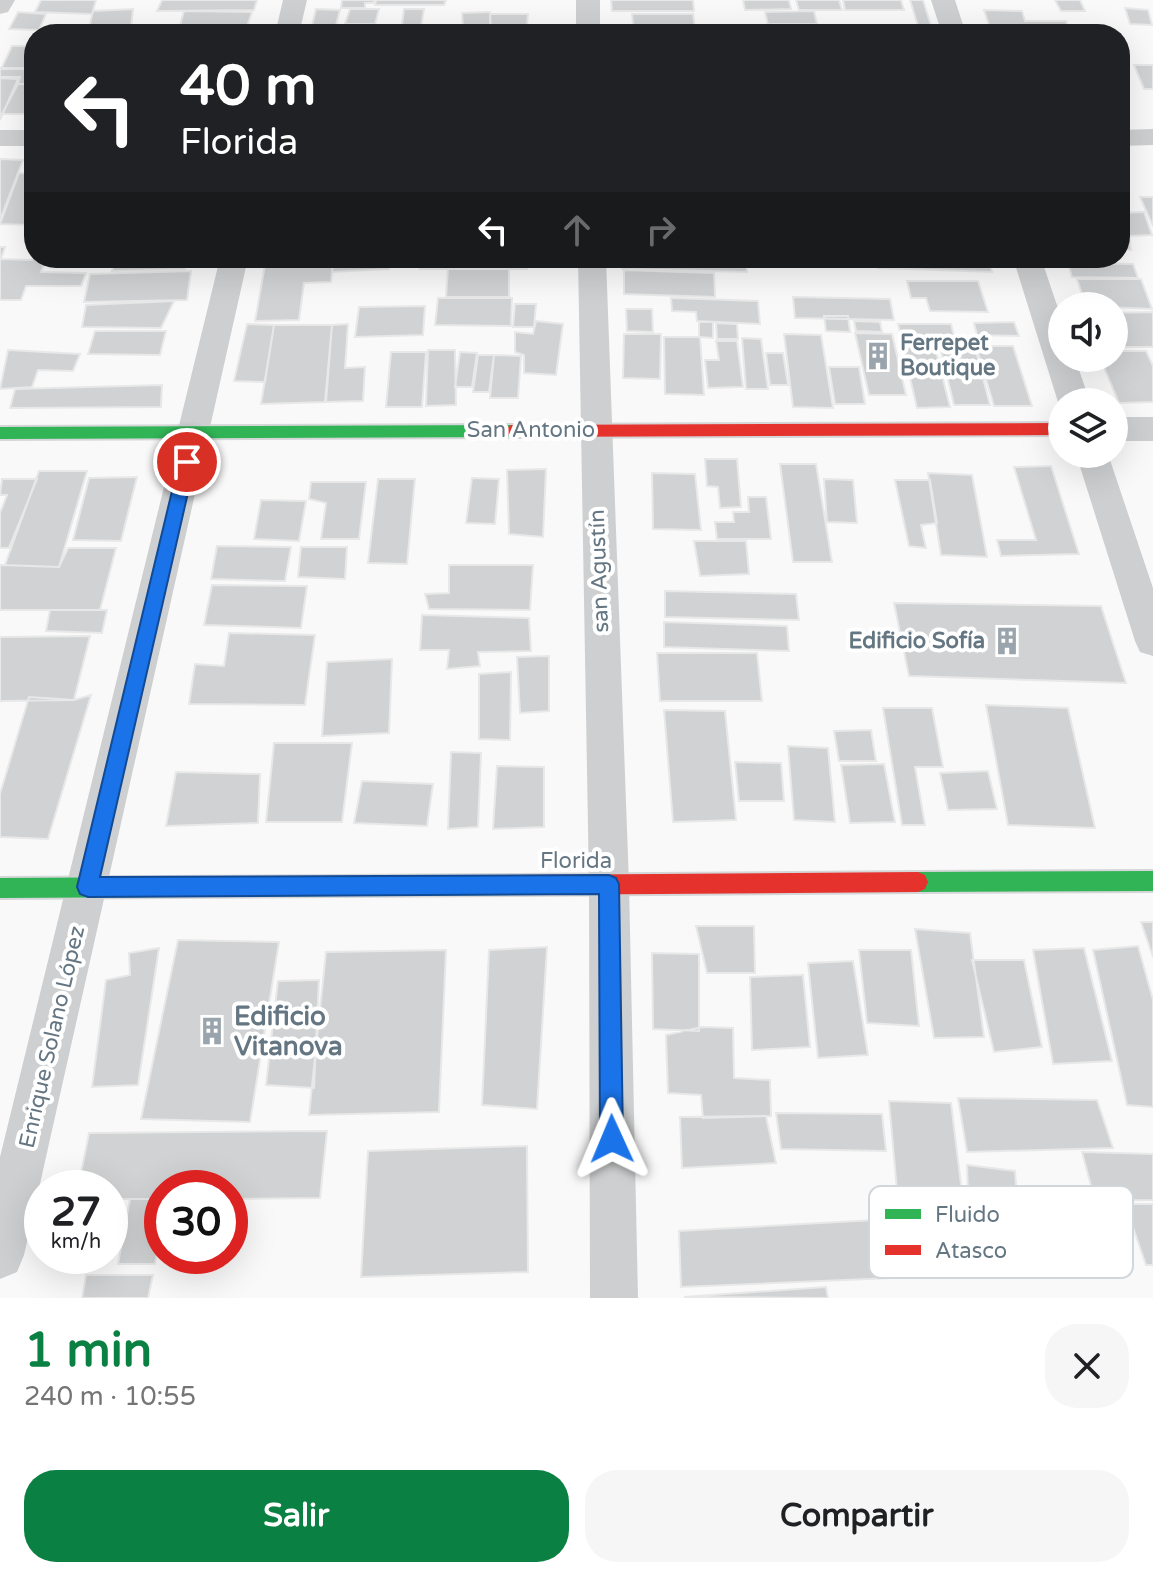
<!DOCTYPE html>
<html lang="es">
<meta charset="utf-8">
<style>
body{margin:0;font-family:"Varela Round",sans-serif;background:#f6f6f6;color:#202124;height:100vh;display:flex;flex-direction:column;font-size:30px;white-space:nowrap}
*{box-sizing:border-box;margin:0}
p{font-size:26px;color:#757577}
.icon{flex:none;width:44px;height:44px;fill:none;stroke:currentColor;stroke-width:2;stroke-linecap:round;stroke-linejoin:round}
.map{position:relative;height:1298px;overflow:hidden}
.drawer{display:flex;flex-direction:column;background:#fff;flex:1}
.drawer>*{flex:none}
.top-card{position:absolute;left:24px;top:24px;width:1106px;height:244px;border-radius:32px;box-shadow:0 8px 32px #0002;background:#202124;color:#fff;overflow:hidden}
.buttons{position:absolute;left:1048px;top:292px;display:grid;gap:16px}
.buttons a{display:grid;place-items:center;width:80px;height:80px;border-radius:50%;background:#fff;box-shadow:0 8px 32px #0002;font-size:40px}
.speed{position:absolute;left:24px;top:1170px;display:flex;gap:16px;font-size:40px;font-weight:700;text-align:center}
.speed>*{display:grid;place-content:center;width:104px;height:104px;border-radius:50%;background:#fff;box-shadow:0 8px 32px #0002;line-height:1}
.speed small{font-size:20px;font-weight:400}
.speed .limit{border:12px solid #d22;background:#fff;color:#111}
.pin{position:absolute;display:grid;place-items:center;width:68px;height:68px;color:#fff;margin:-34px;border:4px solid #fff;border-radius:50%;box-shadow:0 2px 8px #0007}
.me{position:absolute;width:88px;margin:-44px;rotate:359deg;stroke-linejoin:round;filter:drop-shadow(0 0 6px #0008)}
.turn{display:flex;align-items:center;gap:28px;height:168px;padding:0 24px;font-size:36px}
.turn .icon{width:104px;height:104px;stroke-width:2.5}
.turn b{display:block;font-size:56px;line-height:68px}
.lanes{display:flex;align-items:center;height:76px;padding:0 24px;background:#0003;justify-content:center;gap:40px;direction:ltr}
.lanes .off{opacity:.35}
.round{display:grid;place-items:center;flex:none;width:84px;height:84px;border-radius:32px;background:#f6f6f6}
.head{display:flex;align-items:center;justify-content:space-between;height:136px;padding:0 24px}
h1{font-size:48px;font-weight:700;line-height:60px;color:#0b8043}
.primary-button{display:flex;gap:16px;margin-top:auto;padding:16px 24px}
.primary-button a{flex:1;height:92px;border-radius:32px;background:#0b8043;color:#fff;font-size:32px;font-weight:700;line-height:92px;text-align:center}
.primary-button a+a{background:#f6f6f6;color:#202124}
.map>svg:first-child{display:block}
.building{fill:#d0d2d3;stroke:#e8e8e8;stroke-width:2}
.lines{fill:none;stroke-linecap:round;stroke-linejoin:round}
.fast-casing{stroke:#d5d6d7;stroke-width:4}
.jam-casing{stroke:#d5d6d7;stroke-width:4}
.street{fill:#cecfd0;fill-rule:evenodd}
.fast{fill:#30b455;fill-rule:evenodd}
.jam{fill:#e5322d;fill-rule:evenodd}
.route{fill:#1a73e8;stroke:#114b97;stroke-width:2}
.labels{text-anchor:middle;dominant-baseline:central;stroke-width:8;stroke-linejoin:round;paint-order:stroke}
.poi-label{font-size:22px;font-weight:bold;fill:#657683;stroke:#fff;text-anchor:start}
.street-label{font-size:22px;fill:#657683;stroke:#fff}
.near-poi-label{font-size:26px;font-weight:bold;fill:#657683;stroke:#fff;text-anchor:start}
.key{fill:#fff;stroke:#d1d6da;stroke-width:2}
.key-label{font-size:22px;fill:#657683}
</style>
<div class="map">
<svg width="1153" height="1298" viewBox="0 0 1153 1298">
<rect width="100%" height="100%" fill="#f9f9f9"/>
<path class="building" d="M41,0H96L92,14L35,12Z
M162,0H257L254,10L157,11Z
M342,0H374V3H365V8H341Z
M376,0H446L444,5H375Z
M611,0H693L694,11H612Z
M743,0H789L791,9L745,10Z
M796,0H839L842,10H799Z
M843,0H901L904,10H845Z
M910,0H923L932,29H919Z
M1055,0H1080L1085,11H1061Z
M1125,8L1148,10L1152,25L1130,24Z
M133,9L131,27L89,29L93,11Z
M316,9L340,10L336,25L312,26Z
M350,9H379L375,24H345Z
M404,9H424L421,26H402Z
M984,10L1022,11L1025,21H1066L1070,34H992Z
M184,11L252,12L247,26H180Z
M814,11L817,24H768L765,12Z
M18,12L46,14L39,30L9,29Z
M490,12L491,27H463L462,13Z
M490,14H528L527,25H490Z
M632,14H693L695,29L634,30Z
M396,25L393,32L387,34H315L317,26Z
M186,26H258L256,34H184Z
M519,26H537L536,34H491L518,33Z
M793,26H897L900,34H795Z
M698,27H738L739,34H680L699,33Z
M31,39H34V69H1L12,46H27Z
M1134,65H1153V89H1144Z
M0,68H34V73L30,84H18L20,77H0Z
M0,78L18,79L0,120Z
M18,84H34V119H25L27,114H2Z
M0,159L23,160L0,220Z
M19,173L34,174V216L30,225L0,224Z
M1140,197H1153V226Z
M1144,212L1152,235L1129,236L1131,250L1120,249V213Z
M0,247H5L1,259L32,260L34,254V258H47L41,272L86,273L81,286H26L21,300H0Z
M115,258H186L185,269L112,271Z
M334,258H404L390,260L389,269L332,272Z
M420,258H527V269H420Z
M622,258H746L747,272L622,269Z
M876,258H988L992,272L878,268Z
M333,263L331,282L304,283L299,320L255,321L265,265Z
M1068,263L1133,264L1138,278L1072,277Z
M509,268V297H446L448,269Z
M624,270L714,273L715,297L624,294Z
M191,271L187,300L84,302L90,274Z
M1077,279H1141L1152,309L1086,306Z
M907,281H978L988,312L930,311L926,298H911Z
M793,297L890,299L894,320L795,318Z
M438,298H512L511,326L435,325Z
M671,298L758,301L760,324L697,321L696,312L672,311Z
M174,301L161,328L82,327L86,305Z
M515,304H536L534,327H513Z
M425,306L423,335L355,337L359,307Z
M626,309H652L653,332L627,331Z
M1153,312V347H1114V313Z
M824,316H848L850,332L826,331Z
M536,321L563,324L556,375L524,373V355L515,352V332L533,334Z
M854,321L880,322L882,332L856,331Z
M699,322H713V338L699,337Z
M1014,322L1019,336L977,335L974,323Z
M716,323L737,324L738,339H717Z
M247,324L274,325L265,382L234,381Z
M348,324L345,368L365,367L363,401L325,402L332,325Z
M898,324H951L954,336H901Z
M274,325H332L326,402L261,404Z
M95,331H166L160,355L88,354Z
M855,333L892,334L906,395H869Z
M624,334H661L660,379L623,378Z
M784,334L821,335L833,408L793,407Z
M664,337H700L704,395L665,394Z
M742,338L761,339L768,389H746Z
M716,341H737L743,387L708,388L705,360H719Z
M976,346H1013L1032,406H994Z
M903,347H935L950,407L917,408Z
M8,350L80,354L73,371L38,370L32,387L0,389Z
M428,350H455L456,405L426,406Z
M941,351H976L990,405H954Z
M1114,351H1146L1153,366V402L1119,403L1100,358H1114Z
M391,352H426L422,407H386Z
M460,352L477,353L472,387H455Z
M766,353H783L788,385H770Z
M478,355H494L489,392H473Z
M494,355L521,356L518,398H490Z
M829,367H859L865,404H835Z
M162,385L161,407L10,408L15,389Z
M705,459H737L741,507L720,508L718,487L707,486Z
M780,464H816L832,562H793Z
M1051,466L1079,554L1001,556L997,540H1036L1014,467Z
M546,469L543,537L509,534L507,470Z
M39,471H87L59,567L5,565Z
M652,473L695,474L701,530L653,529Z
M928,473L972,475L987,557L941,555Z
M137,477L121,541L73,540L89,478Z
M472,478L499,479L495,524L466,523Z
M2,479H37L9,548H0V513L7,495H0Z
M378,479H415L407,564L368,563Z
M824,479L853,480L857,523L827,522Z
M895,480H930L937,523L921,525L926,548L909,546Z
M311,482H366L359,539H321L326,503L309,499Z
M748,497H766L771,539H717L715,522H734L733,512H749Z
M261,500L306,501L299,541L254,539Z
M694,541H746L749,574L700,576Z
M217,546L291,547L285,581L211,579Z
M301,547H347L345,579L298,577Z
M68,548H116L100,610H0V565L59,567Z
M449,565H533L530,610L429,609L425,594L449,593Z
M212,585L307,586L301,628L204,625Z
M665,591L796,594L799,620L665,617Z
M894,603L1101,606L1126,683L909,676Z
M50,610H107L102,633L46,631Z
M422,615L529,618L531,651L478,652L480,666L447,669L449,650H420Z
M664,622L787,626L789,651L664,647Z
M229,633L315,635L305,705L189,704L195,664L224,666Z
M90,636L74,700L0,701V637Z
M657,653H757L762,701H660Z
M549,656V711L520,713L517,657Z
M392,659L389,733L322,736L327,662Z
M511,672L510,740L479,739V674Z
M91,695L48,839L0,837V794L29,697L74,700Z
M986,705L1068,708L1095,828L1008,825Z
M883,708H932L943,767H915L925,825H902Z
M664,710L725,711L736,820L673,822Z
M871,730L876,761H839L834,731Z
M274,743H352L342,822H266Z
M788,746L828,748L835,822L794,820Z
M451,752L481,753L478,827L448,829Z
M735,762L781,763L784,801H739Z
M884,764L895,822L850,823L841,765Z
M497,766L544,767V827L493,829Z
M988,771L997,809L948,810L940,773Z
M176,772L260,774L258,823L166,826Z
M362,781L433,784L427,826L354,823Z
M1141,922H1153V957Z
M696,926H754L755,973H707Z
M915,929L970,933L984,1037L934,1038Z
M178,940L279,942L250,1122L141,1119Z
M1138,946L1153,1000V1107L1127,1105L1093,950Z
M547,947L537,1109L482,1105L489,950Z
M159,948L138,1085L92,1087L106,980L130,975L129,953Z
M1084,948L1112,1061L1053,1064L1033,950Z
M446,950L439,1112L309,1115L326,952Z
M859,950H911L919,1026L867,1023Z
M652,953L699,954V1031L653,1029Z
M972,960H1024L1042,1047L994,1052Z
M853,961L868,1055L818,1058L808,963Z
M803,975L810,1047L752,1050L750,977Z
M319,980L314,1088L266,1085L278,981Z
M702,1027L733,1028L734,1078L770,1080L771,1116L703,1118L701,1095L668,1093L666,1035Z
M958,1098L1097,1100L1113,1148L967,1152Z
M889,1101L951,1103L964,1209L898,1202Z
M776,1113L882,1114L886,1151L781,1149Z
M766,1116L776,1163L682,1168L680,1117Z
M327,1131L320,1198L230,1199V1188H162V1199H110V1188H78L89,1133Z
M527,1146L528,1272L361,1277L368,1151Z
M1082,1152L1153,1154V1200L1095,1201Z
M967,1165L1015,1171L1021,1256L970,1249Z
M130,1199H162V1224L155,1264H118Z
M1125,1204H1153V1265H1146Z
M947,1216L963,1275L681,1287L679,1231Z
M86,1275H153L148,1298H82Z
M826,1287L828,1298L684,1297Z"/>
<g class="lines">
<defs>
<path id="fast" d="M511,425L519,431L511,437L0,439V427Z
M1153,871V891L918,892L911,889L908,882L911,875L918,872Z
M515,875L522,878L525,885L522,892L515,895L0,898V878Z"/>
<path id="jam" d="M1062,423V435L511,437L503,431L511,425Z
M918,872L925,875L928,882L925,889L918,892L515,895L508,892L505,885L508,878L515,875Z"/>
</defs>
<use href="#fast" class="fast-casing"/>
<use href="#jam" class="jam-casing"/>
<path class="street" d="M0,0H15L8,12L0,14Z
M283,0H307L299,34H275Z
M576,0H600V34H576Z
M931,0H955L966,34H942Z
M1153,129V145L1120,146V130Z
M0,130H34V146H0Z
M220,258H248L24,1255L17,1272L0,1279V1157Z
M578,258H606L629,884L638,1298H590L589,884Z
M1013,258H1041L1062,320V358H1075L1090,402H1062V408L1058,402Z
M1114,417H1153V441H1114Z
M1076,454H1108L1153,588V656L1140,652L1135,641Z"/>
<use href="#fast" class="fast"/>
<use href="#jam" class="jam"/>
</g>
<path class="route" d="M187,456L195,462L100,877L609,875L616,878L619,884L623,1139L620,1147L612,1151L604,1147L600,1139L599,894L88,897L80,894L77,887L179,462Z"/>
<defs>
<symbol id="building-bare" viewBox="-9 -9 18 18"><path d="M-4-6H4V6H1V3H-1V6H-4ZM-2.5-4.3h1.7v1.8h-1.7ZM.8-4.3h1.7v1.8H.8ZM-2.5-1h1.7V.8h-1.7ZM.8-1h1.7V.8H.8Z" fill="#99a4ac" stroke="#fff" stroke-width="2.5" paint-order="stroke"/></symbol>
</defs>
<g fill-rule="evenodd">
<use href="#building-bare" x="858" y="336" width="40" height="40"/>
<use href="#building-bare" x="987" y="621" width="40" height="40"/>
<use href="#building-bare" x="192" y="1011" width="40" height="40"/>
</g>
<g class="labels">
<g class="poi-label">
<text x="900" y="343">Ferrepet<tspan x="900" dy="25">Boutique</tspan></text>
<text x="985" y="641" text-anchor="end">Edificio Sofía</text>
</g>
<g class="street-label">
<text x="531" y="430">San Antonio</text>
<text transform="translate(599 571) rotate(-92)">san Agustín</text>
<text x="576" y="861">Florida</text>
<text transform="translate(52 1037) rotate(-77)">Enrique Solano López</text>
</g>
<g class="near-poi-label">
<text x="234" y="1016">Edificio<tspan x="234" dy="30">Vitanova</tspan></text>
</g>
</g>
<rect x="869" y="1186" width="264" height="92" rx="12" class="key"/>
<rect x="885" y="1209" width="36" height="10" fill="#30b455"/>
<rect x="885" y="1245" width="36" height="10" fill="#e5322d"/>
<g class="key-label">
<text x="935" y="1222">Fluido</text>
<text x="935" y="1258">Atasco</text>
</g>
</svg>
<div class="buttons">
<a><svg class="icon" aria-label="sound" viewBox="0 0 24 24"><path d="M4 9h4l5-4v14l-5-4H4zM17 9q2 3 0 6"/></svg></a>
<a><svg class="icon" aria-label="layers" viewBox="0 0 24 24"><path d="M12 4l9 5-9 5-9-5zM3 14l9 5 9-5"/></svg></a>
</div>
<div class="speed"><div>27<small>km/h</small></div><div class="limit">30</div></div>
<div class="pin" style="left:187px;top:462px;background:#d93025"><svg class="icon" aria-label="arrive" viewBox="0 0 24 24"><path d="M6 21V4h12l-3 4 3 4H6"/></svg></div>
<svg class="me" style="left:612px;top:1139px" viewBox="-20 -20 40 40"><path d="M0-17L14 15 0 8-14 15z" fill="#1a73e8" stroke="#fff" stroke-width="4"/></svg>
<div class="top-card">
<div class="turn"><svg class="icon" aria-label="left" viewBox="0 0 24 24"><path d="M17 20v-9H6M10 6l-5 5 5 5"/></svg><div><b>40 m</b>Florida</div></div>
<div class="lanes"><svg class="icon" aria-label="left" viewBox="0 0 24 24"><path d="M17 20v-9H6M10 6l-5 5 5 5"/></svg><svg class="icon off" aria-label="ahead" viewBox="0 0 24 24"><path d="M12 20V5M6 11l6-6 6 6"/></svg><svg class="icon off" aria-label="right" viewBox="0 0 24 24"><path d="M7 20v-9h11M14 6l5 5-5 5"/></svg></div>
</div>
</div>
<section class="drawer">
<div class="head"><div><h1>1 min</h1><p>240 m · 10:55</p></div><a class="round"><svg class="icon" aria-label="close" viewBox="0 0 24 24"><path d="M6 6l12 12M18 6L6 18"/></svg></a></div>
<div class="primary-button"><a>Salir</a><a>Compartir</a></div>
</section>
